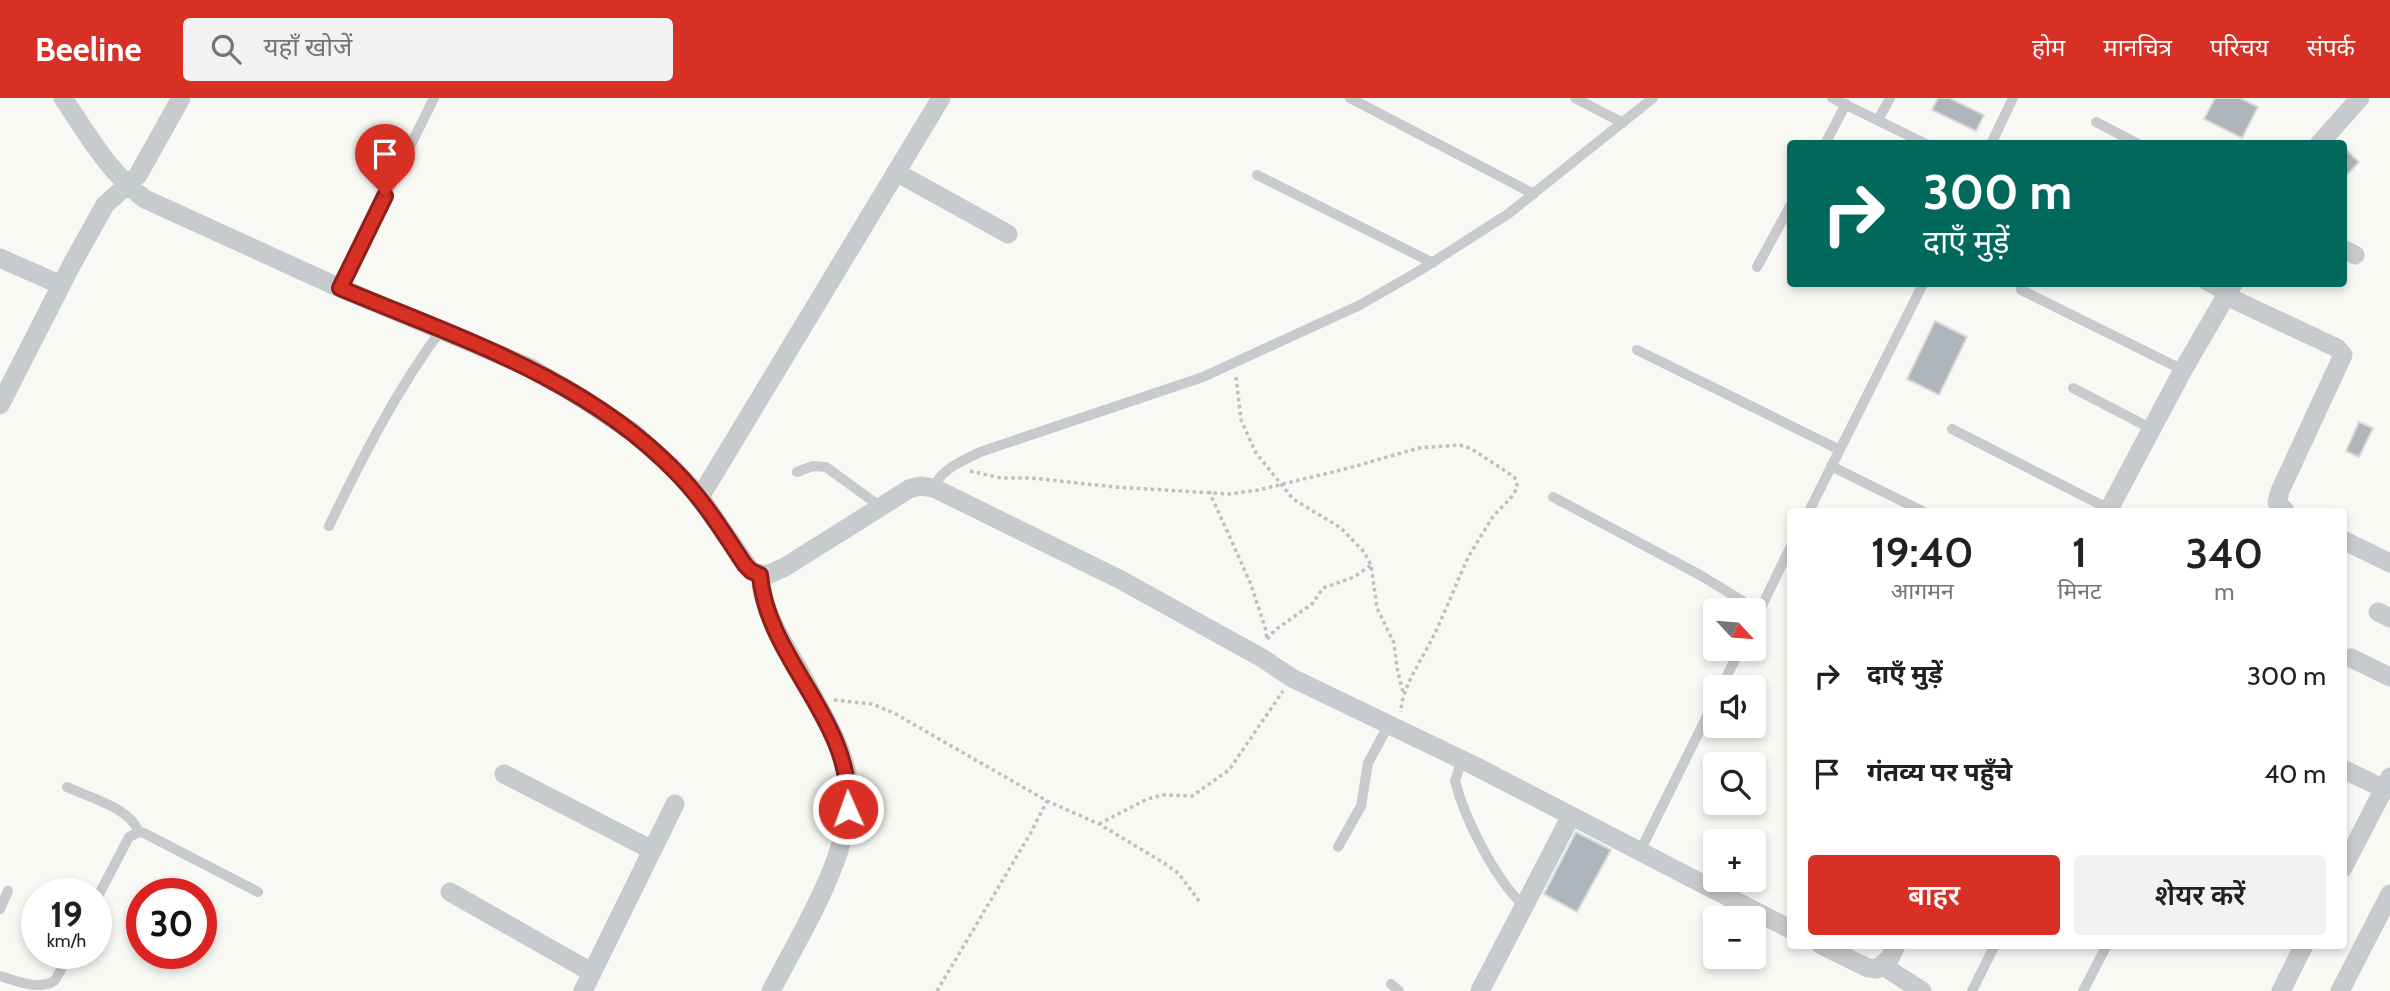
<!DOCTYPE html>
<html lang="hi">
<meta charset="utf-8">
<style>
body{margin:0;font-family:Cabin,"Noto Sans Devanagari",sans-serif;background:#f2f2f2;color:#202124;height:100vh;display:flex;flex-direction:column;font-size:26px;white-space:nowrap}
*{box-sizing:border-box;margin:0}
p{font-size:23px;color:#757577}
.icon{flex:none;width:38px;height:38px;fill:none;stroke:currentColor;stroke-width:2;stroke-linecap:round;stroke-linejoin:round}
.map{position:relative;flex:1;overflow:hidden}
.sheet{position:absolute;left:1787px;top:410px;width:560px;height:441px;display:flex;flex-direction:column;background:#fff;border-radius:7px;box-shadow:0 4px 10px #0003}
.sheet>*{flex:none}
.banner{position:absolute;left:1787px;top:42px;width:560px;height:147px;border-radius:7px;box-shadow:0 4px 10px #0003;background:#00695c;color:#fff;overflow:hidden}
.needle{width:46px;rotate:116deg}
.controls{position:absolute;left:1703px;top:500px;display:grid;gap:14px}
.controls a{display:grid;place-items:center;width:63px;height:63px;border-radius:7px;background:#fff;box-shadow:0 4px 10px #0003;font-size:35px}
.speed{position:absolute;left:21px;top:780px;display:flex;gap:14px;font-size:35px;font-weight:700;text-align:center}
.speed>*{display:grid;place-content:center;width:91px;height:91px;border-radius:50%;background:#fff;box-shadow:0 4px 10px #0003;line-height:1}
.speed small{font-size:18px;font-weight:400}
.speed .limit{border:10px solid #d22;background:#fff;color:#111}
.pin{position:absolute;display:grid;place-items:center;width:60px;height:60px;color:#fff;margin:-72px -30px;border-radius:50% 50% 50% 0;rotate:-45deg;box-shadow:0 0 7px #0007}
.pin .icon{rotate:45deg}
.me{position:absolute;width:77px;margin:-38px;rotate:358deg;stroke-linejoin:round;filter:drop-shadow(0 0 5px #0008)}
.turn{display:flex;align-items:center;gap:24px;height:147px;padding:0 21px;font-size:32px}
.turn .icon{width:91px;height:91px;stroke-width:2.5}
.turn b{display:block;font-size:49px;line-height:60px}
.eta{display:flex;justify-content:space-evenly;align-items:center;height:119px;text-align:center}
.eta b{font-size:42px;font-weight:600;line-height:49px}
.action{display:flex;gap:14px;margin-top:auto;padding:14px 21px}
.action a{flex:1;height:80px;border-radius:7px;background:#d93025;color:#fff;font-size:28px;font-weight:600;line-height:80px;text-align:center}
.action a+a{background:#f2f2f2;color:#202124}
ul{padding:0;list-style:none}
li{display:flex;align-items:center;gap:21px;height:98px;padding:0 21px}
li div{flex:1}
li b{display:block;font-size:26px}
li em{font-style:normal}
header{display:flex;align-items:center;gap:42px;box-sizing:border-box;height:98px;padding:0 35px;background:#d93025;color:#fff}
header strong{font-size:33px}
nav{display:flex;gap:38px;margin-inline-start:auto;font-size:24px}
.search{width:490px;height:63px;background:#f2f2f2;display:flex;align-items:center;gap:18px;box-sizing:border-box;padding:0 24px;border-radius:7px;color:#757577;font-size:26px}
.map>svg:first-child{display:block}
.building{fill:#aeb6bc;stroke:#d9d9d7;stroke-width:2}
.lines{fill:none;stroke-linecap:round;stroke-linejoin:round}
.path{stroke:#bec1c3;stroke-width:3.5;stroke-dasharray:3.5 3.5;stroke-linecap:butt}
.lane{stroke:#c7cbce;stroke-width:10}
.street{stroke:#c7cbce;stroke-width:19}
.route-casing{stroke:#8d1f18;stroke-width:18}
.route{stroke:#d93025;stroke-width:12}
</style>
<header>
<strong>Beeline</strong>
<div class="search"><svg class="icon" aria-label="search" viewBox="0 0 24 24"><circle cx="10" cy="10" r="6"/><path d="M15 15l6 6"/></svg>यहाँ खोजें</div>
<nav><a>होम</a><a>मानचित्र</a><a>परिचय</a><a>संपर्क</a></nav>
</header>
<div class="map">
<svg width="2390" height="893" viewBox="0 0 2390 893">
<rect width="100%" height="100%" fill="#f8f8f5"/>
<path class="building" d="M1938,0H1949L1984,17L1976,33L1932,12Z
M2215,0H2240L2258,9L2242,40L2204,21Z
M2343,49L2359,64L2343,81Z
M1935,223L1967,239L1939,297L1907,281Z
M2359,324L2373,330L2359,359L2346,353Z
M1576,734L1611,752L1577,814L1544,796Z"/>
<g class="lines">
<path class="path" d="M1236,279L1241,322L1256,355L1293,401L1341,430L1364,454L1371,467L1377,510L1394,545L1397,570L1403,594
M970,373L1001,380H1032L1115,389L1230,396L1258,392L1345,371L1419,350L1459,347L1470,350L1513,378C1527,392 1500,408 1492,420C1484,434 1474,448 1467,462C1455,488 1445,515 1432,541C1421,563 1401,591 1401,614
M1209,393L1250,484L1265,529L1267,541
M1267,541L1275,532L1312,506L1323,490L1354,479L1371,467
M834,602L872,606L894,615L1047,703L1099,726L1164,765L1179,776L1199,803
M1099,726L1147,701L1163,697L1192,698L1229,672L1283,593
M937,893L1030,736L1047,703"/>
<path class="lane" d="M1350,0L1534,96
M1575,0L1623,25
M1832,0L1926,46
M1878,22L1890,0
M2096,24L2138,46
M1825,46L1846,6
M1991,46L2013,0
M1257,77L1433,165
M1757,169L1790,108
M2203,186L2226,198
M340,190L434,0
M2021,192L2183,272
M1637,252L1840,352
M2073,290L2152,331
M1952,331L2109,411
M1831,368L1922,413
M797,374L813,368L826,369L881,409
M934,390C940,371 963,363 980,354L1203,279L1360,207L1419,173L1508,116L1653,0
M1553,399L1700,477L1759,513
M1809,413L1923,186
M329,428C362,360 396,293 441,232
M1754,524L1790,450
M1721,590L1740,551
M1462,662L1455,683C1465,722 1495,781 1524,808
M67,689C90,700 129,709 139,734
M1338,749L1361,708L1368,665L1388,628
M1640,753L1715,602
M96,802L129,739L139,734L144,735L258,794
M0,811L8,793
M0,878C15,883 41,893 55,882C60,875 64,864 68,856
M1391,886L1399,893
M1972,893L1995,847
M2083,893L2107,847"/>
<path class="street" d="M63,0C88,37 109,75 145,101L340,190L529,269L580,299L634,335L674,371L700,399L751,473L767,477L785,469L909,391L920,388L934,390L1121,482L1262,560L1292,580L1475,668L1790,831
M2319,46L2360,0
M896,74L1008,136
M2343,151L2355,157
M0,160L61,187
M2226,198L2337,250L2343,257L2280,393L2277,404L2285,413
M0,307L72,166L105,107L138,77L181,0
M700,399L941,0
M2108,413L2183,272L2233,186
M2343,442L2390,465
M760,477C763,519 786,547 805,583C820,611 840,644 847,675C861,743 801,834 771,893
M2378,514L2390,520
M2351,560L2390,579
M2343,671L2384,691
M504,676L652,752
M2343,770L2390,679
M450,794L591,874
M1821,847L1868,870L1877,871L1890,860L1896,847
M1883,868L1922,893
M583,893L675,706
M1480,893L1571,718
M2281,893L2304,847
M2340,893L2390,796"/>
</g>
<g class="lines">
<defs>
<path id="route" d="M385,98L340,190C456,239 585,280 675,373C703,401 723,434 745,467L751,473L760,477C767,562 853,621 848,711"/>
</defs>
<use href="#route" class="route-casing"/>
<use href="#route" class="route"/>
</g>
</svg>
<div class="controls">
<a><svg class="needle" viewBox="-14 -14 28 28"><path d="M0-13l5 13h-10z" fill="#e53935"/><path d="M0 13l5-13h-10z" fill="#757577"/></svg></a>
<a><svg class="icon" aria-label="sound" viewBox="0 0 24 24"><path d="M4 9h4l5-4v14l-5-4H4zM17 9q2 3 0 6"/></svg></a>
<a><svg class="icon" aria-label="search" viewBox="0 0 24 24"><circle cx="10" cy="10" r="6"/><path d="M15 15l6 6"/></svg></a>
<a>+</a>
<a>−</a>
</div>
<div class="speed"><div>19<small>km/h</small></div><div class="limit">30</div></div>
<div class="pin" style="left:385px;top:98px;background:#d93025"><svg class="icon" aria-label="arrive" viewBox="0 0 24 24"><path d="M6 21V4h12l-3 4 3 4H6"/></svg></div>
<svg class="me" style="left:848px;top:711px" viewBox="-20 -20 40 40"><circle r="17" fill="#d93025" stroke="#fff" stroke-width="3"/><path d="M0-11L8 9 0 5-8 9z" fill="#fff"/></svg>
<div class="banner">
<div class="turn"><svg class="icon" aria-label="right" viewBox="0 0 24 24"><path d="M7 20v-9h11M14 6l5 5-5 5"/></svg><div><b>300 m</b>दाएँ मुड़ें</div></div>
</div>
<section class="sheet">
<div class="eta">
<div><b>19:40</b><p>आगमन</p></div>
<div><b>1</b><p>मिनट</p></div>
<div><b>340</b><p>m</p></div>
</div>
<ul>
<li><svg class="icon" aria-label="right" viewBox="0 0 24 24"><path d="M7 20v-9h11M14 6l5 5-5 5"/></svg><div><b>दाएँ मुड़ें</b></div><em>300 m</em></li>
<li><svg class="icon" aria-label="arrive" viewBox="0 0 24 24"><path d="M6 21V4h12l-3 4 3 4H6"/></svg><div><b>गंतव्य पर पहुँचे</b></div><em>40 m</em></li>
</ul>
<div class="action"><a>बाहर</a><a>शेयर करें</a></div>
</section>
</div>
